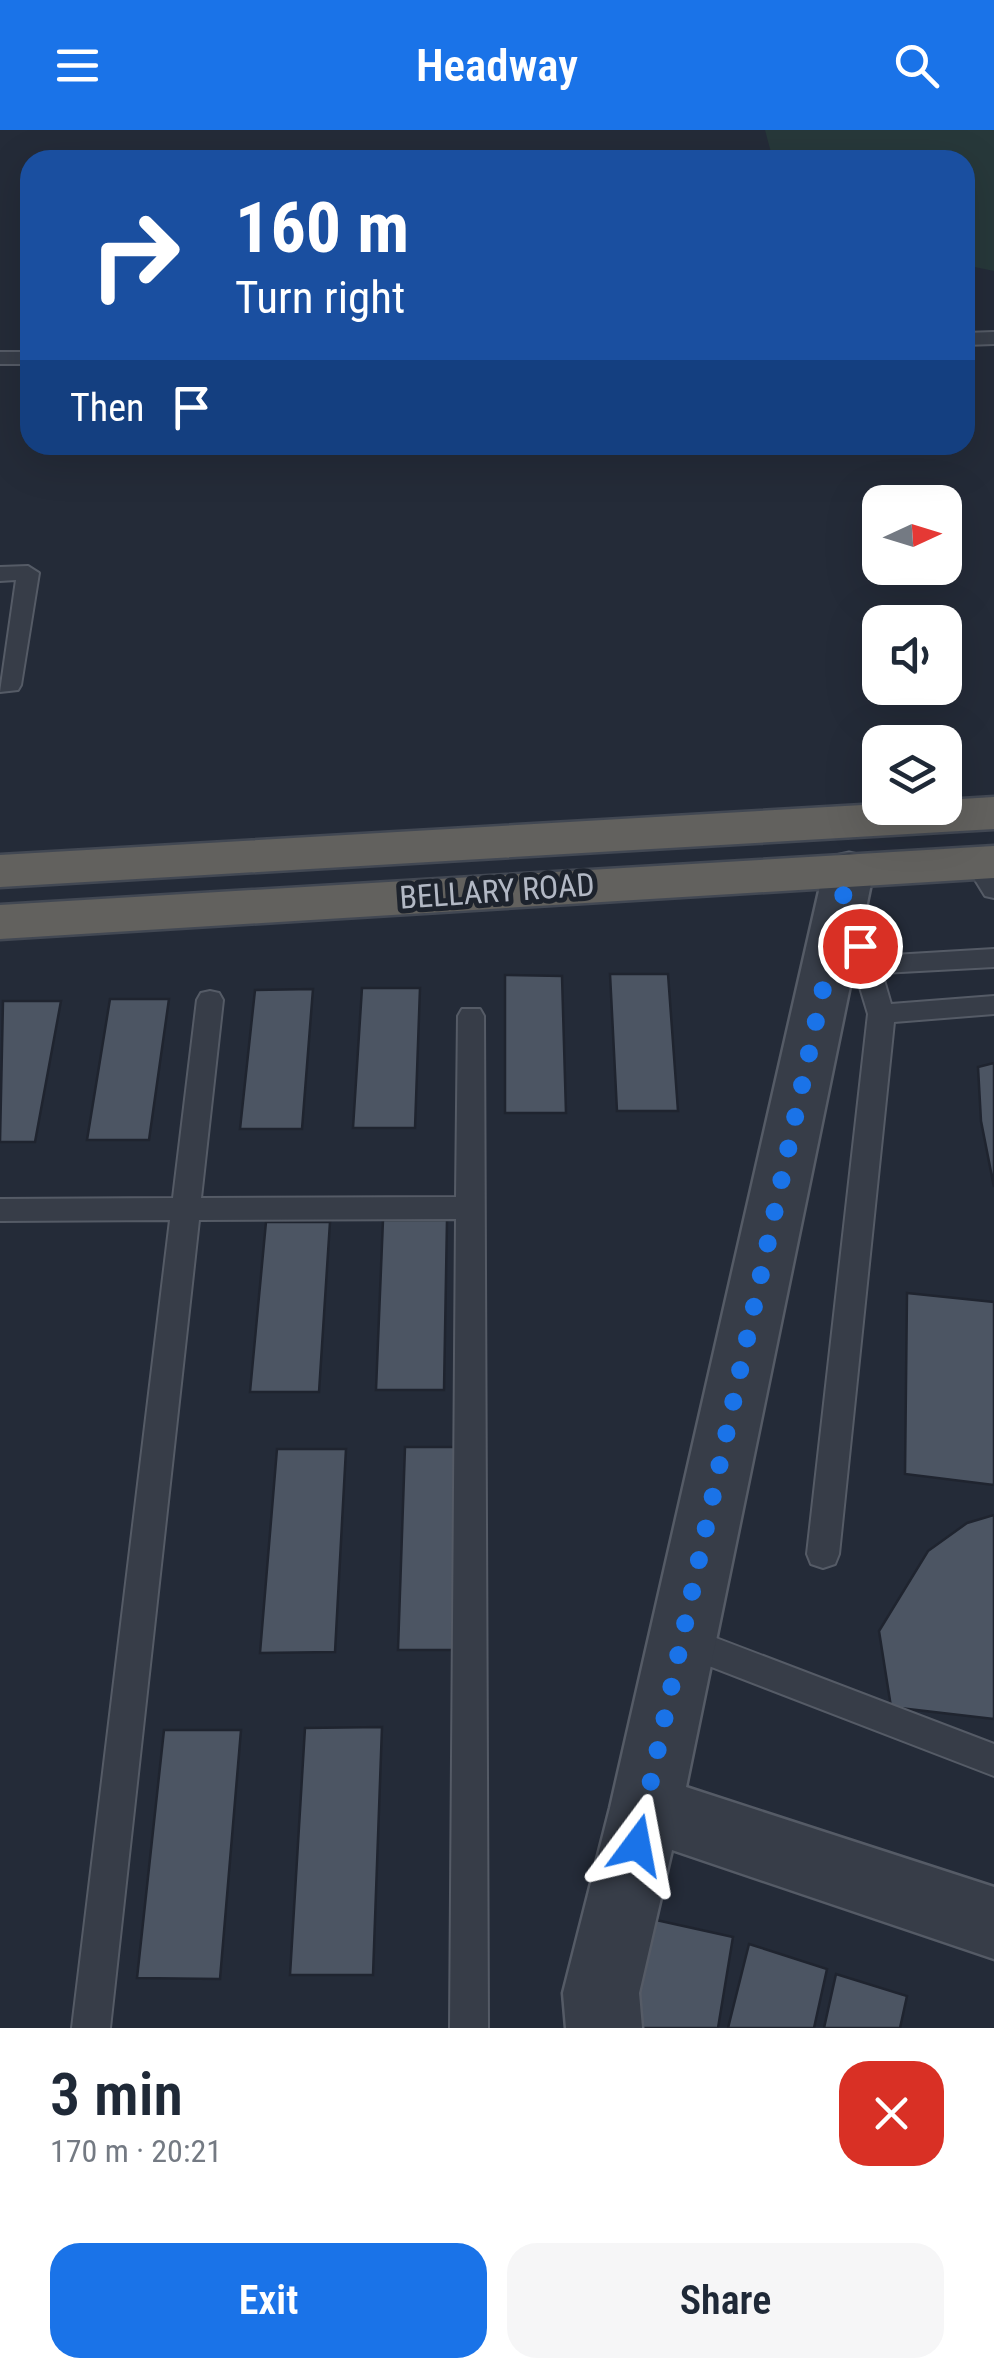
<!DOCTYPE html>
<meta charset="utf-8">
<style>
body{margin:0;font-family:"Roboto Condensed",sans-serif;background:#f6f6f7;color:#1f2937;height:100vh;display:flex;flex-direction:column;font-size:38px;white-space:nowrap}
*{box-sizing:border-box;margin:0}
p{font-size:32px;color:#747a83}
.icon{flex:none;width:55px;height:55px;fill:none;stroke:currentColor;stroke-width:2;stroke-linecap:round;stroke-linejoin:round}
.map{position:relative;height:1898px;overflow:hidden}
.side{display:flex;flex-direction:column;background:#fff;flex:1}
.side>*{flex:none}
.guide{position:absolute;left:20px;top:20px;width:955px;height:305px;border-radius:30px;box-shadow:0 10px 40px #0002;background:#1a4fa0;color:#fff;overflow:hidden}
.needle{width:65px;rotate:86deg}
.fabs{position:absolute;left:862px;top:355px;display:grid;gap:20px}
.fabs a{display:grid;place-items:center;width:100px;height:100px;border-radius:20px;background:#fff;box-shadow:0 10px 40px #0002;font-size:50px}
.pin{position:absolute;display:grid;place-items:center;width:85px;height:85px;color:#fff;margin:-42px;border:5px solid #fff;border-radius:50%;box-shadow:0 2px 10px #0007}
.me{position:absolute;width:110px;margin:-55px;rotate:13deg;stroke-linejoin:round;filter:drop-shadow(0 0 8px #0008)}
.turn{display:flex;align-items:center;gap:35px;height:210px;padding:0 50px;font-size:45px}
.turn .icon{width:130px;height:130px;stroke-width:2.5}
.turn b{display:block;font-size:70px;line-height:85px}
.then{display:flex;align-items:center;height:95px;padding:0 50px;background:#0003;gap:20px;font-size:38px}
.round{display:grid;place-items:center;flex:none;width:105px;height:105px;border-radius:30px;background:#f6f6f7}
.summary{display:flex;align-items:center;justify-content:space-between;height:170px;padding:0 50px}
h1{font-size:60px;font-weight:600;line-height:75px}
.cta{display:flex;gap:20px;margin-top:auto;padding:20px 50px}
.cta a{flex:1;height:115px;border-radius:30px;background:#1a73e8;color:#fff;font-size:40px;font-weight:600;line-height:115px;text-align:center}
.cta a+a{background:#f6f6f7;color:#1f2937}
header{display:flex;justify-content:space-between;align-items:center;height:130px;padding:0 50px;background:#1a73e8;color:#fff;font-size:45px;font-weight:600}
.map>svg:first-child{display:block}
.green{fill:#27383a}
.building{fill:#4c5563;stroke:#1f242f;stroke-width:2.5}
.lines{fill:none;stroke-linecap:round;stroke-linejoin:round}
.service-casing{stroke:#555b66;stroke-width:4}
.minor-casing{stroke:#555b66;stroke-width:5}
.trunk-casing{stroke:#424853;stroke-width:5}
.service{fill:#373d48;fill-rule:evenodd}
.minor{fill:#373d48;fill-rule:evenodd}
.trunk{fill:#62615e;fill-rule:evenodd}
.route{stroke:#1a73e8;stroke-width:18;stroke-dasharray:0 32.4}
.labels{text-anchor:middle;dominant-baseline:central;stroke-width:10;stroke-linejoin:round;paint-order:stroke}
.street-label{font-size:32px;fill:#b2b8c4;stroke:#1d232d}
</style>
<header><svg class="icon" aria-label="menu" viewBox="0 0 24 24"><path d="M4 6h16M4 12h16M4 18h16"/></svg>Headway<svg class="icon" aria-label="search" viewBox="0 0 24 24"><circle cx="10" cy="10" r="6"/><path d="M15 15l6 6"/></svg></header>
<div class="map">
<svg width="994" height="1898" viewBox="0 0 994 1898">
<rect width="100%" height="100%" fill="#242b38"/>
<path class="green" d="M765,0H994V141L965,135V30H773Z"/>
<path class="building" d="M610,844H668L678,981H617Z
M505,845L562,846L566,983H505Z
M362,858H420L415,998H353Z
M313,859L302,999H240L255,860Z
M110,869H169L149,1010H87Z
M3,871H61L35,1012H0Z
M994,933V1057L981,991L978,937Z
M383,1090H447L444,1260H376Z
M266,1092H330L319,1262H250Z
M907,1163L994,1172V1355L905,1344Z
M405,1317H475L473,1520H398Z
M277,1319H346L335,1522L260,1523Z
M994,1385V1589L891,1577L879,1501L928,1421L967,1393Z
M382,1597L373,1845H290L305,1598Z
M164,1600H241L220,1849L137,1848Z
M638,1786L733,1807L718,1898H616Z
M749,1814L827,1839L814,1898H728Z
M836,1844L907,1866L900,1898H824Z"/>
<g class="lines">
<defs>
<path id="service" d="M994,202V214L965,215V203Z
M0,222H30V234H0Z
M28,436L39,443L21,555L18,560L0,562L16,450L0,451V437Z
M977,724L986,726L994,739V768L985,766L964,732Z
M849,769L862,778L876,826L994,819V837L882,843L891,874L994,866V884L894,892L839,1424L835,1434L823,1438L811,1434L807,1424L868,884L836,778Z
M210,861L219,863L223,870L201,1068L456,1067L458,886L462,879H480L484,886L488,1898H450L456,1089L199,1090L110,1898H72L170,1090L0,1091V1069L173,1068L197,870L201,863Z
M682,1495L994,1614V1646L670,1521L665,1510L670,1499Z"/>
<path id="minor" d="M849,723L867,727L874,739L686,1657L994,1757V1829L672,1720L639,1863L642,1898H566L563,1863L610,1678L824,739L831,727Z"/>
<path id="trunk" d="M994,667V699L0,757V725L880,674V678H945V670Z
M994,716V748L0,809V775Z"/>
</defs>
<use href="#service" class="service-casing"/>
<use href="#minor" class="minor-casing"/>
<use href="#trunk" class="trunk-casing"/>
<use href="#service" class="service"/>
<use href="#minor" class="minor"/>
<use href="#trunk" class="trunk"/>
</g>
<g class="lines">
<path class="route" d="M637,1715L844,762L860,816"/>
</g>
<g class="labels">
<g class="street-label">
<text transform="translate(497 761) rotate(-4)">BELLARY ROAD</text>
</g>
</g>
</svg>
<div class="fabs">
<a><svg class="needle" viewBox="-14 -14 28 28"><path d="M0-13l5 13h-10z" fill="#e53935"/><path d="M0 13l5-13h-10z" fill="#747a83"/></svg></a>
<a><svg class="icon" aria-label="sound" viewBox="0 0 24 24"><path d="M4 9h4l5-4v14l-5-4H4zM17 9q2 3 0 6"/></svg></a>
<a><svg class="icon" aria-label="layers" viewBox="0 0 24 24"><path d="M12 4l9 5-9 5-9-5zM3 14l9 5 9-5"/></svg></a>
</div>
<div class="pin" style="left:860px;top:816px;background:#d93025"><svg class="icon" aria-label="arrive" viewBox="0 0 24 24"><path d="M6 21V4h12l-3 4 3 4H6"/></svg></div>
<svg class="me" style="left:637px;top:1715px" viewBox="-20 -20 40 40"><path d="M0-17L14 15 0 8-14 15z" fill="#1a73e8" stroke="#fff" stroke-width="4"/></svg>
<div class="guide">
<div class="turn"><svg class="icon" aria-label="right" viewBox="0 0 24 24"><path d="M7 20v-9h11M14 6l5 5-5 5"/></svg><div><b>160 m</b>Turn right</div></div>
<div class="then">Then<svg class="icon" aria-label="arrive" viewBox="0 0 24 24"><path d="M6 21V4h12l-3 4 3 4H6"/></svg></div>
</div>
</div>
<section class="side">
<div class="summary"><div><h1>3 min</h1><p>170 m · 20:21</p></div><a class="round" style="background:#d93025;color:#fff"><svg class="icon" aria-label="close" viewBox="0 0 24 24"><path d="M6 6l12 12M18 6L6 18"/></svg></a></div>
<div class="cta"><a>Exit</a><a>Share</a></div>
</section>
